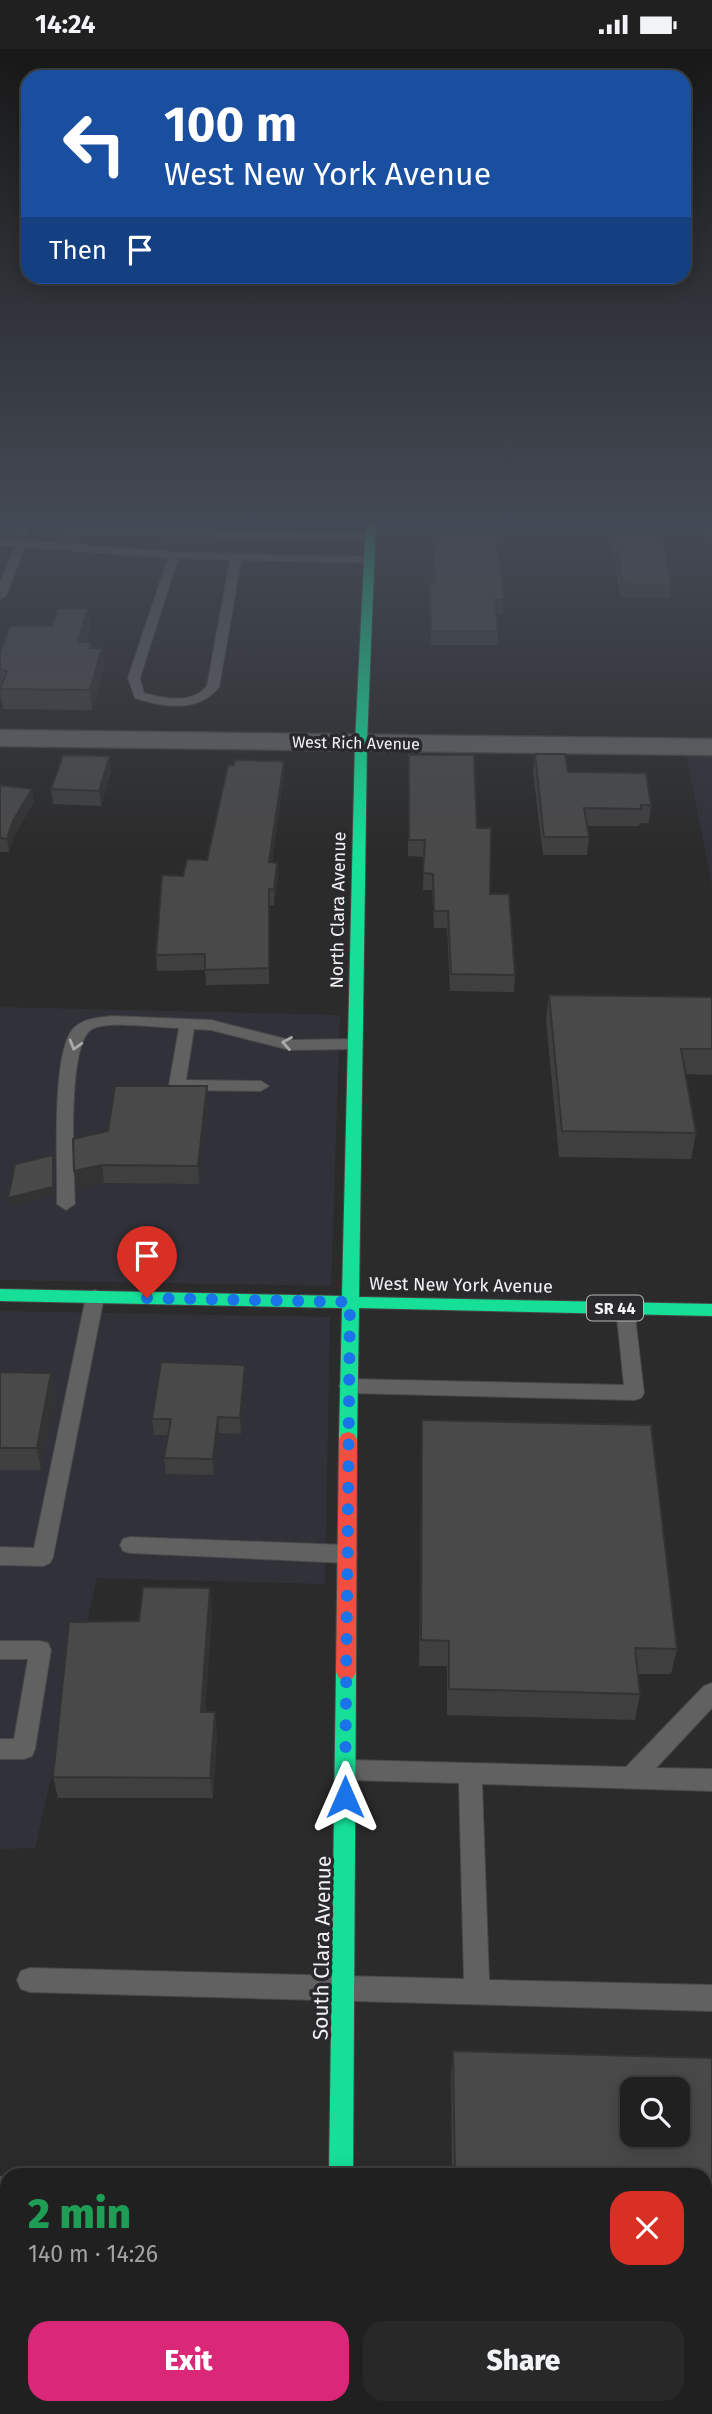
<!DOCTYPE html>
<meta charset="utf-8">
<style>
body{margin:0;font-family:"Fira Sans",sans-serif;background:#282829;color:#f1f3f6;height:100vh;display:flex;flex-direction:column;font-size:26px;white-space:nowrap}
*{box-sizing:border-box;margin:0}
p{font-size:23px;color:#a2a3a5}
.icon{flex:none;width:38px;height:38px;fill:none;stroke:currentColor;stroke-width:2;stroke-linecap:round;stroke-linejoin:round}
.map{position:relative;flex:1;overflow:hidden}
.sheet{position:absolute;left:0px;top:2119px;width:712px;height:247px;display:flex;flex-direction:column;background:#202020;border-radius:21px 21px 0 0;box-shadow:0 4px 18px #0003,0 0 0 2px #3d3e3e}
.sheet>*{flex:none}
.banner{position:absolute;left:21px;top:21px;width:670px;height:214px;border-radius:21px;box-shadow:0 4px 18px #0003,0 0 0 2px #3d3e3e;background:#1a4fa0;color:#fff;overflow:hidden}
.buttons{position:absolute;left:620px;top:2028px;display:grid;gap:14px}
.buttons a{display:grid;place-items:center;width:70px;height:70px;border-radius:14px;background:#202020;box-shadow:0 4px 18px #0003,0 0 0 2px #3d3e3e;font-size:35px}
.pin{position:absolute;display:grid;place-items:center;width:60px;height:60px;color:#fff;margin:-72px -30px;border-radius:50% 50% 50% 0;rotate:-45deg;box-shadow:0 0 7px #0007}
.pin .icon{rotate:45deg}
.me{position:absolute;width:77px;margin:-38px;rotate:0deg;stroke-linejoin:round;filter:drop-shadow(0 0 5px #0008)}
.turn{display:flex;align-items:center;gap:24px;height:147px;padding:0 28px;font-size:32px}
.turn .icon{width:91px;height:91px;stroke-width:2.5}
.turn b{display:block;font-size:49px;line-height:60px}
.then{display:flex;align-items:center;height:66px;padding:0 28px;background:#0003;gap:14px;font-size:26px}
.round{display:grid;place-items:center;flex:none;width:74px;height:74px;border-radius:21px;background:#282829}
.overview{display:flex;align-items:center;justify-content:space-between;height:119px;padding:0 28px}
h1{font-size:42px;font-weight:800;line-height:52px;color:#1e9e55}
.button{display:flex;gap:14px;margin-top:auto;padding:14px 28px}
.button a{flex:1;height:80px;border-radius:21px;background:#db2777;color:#fff;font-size:28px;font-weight:800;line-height:80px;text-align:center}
.button a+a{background:#282829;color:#f1f3f6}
.status{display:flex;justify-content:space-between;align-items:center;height:49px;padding:0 35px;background:#202020;direction:ltr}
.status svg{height:19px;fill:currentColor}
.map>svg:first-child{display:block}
.built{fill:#313239}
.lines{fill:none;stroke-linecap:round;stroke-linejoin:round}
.lane-casing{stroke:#484849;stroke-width:2}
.street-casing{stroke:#484849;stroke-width:3}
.fast-casing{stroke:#484849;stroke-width:2}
.jam-casing{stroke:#484849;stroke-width:2}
.lane{fill:#616162;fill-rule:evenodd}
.street{fill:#616162;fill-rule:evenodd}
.fast{fill:#16e098;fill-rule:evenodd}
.jam{fill:#f24e42;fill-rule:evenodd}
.wall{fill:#3f3f3f}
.shaded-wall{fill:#333}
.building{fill:#494949;stroke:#333;stroke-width:2;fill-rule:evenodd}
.oneway{stroke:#aaaaab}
.route{stroke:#1a73e8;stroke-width:12;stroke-dasharray:0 21.6}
.labels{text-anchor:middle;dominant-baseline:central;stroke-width:7;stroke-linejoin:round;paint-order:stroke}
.far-street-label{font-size:16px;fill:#f2f2f4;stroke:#2a2a2c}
.shield{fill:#2a2a2c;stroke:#b6b6b8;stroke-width:2}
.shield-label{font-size:16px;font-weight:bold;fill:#f2f2f4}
.street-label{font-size:18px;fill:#f2f2f4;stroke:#2a2a2c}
.near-street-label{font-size:21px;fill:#f2f2f4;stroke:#2a2a2c}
</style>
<div class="status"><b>14:24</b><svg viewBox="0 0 49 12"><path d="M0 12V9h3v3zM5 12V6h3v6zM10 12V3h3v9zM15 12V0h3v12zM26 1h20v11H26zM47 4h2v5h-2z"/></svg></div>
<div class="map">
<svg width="712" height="2365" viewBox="0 0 712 2365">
<rect width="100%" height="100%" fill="#2b2b2b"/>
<path class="built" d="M686,705H712V837Z
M0,958L340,966L331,1237L0,1231Z
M0,1262L330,1268L325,1535L97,1529L35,1799L0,1800Z"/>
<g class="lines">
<defs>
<path id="lane" d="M22,471H32L26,485L21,488L16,485Z
M70,471H84L67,479L370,485L375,488L370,491L57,484L59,475Z
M224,471H374L375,472L370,475L229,474Z
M0,490L174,503L369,508L374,511L369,514L241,511L219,638C199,664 162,658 135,649L128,629L168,509L25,498L6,547L0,550V534L15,497L0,496ZM178,509L230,511L207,637C193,655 164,650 144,644L140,629Z
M112,967L211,971L290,991L355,990L363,995L355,1000L290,1001L211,981L194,980L186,1031L261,1032L269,1037L261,1042L177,1041L169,1036L179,979C158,979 109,971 92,980C66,994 74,1125 75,1155L66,1161L57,1155C58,1118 51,1009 72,981C82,969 98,969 112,967Z
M95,1241L101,1243L104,1248L53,1508L50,1514L43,1517L0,1516V1498L34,1499L86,1248L89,1243Z
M625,1252L631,1254L634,1259L644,1344L641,1349L634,1351L349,1344L342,1342L339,1337L342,1332L349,1330L624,1336L616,1259L619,1254Z
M130,1488L347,1496L354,1499L357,1505L354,1511L347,1514L130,1504L123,1502L120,1496L123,1490Z
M0,1592H40L48,1594L51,1601L35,1700L32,1707L24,1710H0V1690H14L28,1610H0Z
M712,1634V1659L656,1719L712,1720V1742L482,1735L489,1931L712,1936V1962L30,1943L21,1940L17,1931L21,1922L30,1919L464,1930L459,1734L348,1731L340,1728L337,1721L340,1714L348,1711L626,1718L704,1637Z
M0,2128H7V2156H0Z"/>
<path id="street" d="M699,471H712V487L705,485Z
M0,681L712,690V706L0,697Z"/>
<path id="fast" d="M366,471H376L367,694L359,1248L712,1255V1267L359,1259L357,1390L354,1395L348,1397L342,1395L339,1390L342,1259L0,1252V1240L342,1247L355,694Z
M346,1614L353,1617L356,1623L353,2126H329L336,1623L339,1617Z
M325,2359H351V2365H325Z"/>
<path id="jam" d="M348,1383L354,1385L357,1390L356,1623L353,1629L346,1632L339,1629L336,1623L339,1390L342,1385Z"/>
</defs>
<use href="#lane" class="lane-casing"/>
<use href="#street" class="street-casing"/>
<use href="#fast" class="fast-casing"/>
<use href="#jam" class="jam-casing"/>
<use href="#lane" class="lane"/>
<use href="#street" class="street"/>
<use href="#fast" class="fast"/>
<use href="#jam" class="jam"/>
</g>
<path class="wall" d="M431,471H478V484L504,551L503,565H496L498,582L497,596H431L429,533H434Z
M607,471H658L671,536L669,549H621Z
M88,559L90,578L86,593H91L92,599H102L104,618L92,661L3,660L0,641V603Z
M535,705L568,723L651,756L649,774H640L639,777H587L589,788L587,806H543L533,723Z
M409,706L477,779L490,845L515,926L514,943L450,942L447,879H434L432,841H423L424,808L408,807Z
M284,712V726L272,813L277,814L278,829L274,856H269V935L206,936L205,921L157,922L156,906L207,811L234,716Z
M111,722L101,757L53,755L51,740Z
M0,736L34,753L15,785L9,803H0Z
M549,946L712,948V1026L686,1025L696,1084L691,1110L559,1108L546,971Z
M208,1055L199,1135L104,1134L77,1141L74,1122Z
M245,1316L246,1332L241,1385L219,1384L214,1426L166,1425L164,1409L168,1386H154L152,1370Z
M0,1323L51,1324L55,1346L41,1421H0Z
M422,1371L677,1600L671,1625H638L640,1645L635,1671L447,1666V1617H419Z
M212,1561L205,1663L217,1684L213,1749H58L53,1728L139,1572Z
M453,2002L712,2009V2308H705V2126H452L451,2024Z"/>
<path class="shaded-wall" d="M88,559L90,578L80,612L78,593Z
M102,599L104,618L92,661L90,641Z
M110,707L111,722L101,757L99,742Z
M284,712V726L270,829L269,813Z
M32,740L34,753L15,785L9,803L7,790L13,772Z
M277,814L278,829L274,856V841Z
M207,1037L208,1055L199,1135L198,1117Z
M53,1106L54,1114V1146L9,1158L8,1149Z
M102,1116L104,1134L77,1141L74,1122Z
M245,1316L246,1332L241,1385L240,1369Z
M51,1324L55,1346L41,1421L37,1399Z
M218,1368L219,1384L214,1426L213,1410Z
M210,1539L212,1561L204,1684L201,1663Z
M215,1663L217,1684L213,1749L210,1729Z"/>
<path class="building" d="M432,471H478V484H496L504,551H495L498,582H431L429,533H435Z
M611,471H658L665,498L671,536L623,535Z
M58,559H88L78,593H91L90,599H102L90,641L0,640L7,622L0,621V603L10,577H52Z
M535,705H565L568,723L646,724L651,756H641V760L584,759L589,788H544Z
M63,706L110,707L99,742L51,740Z
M409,706H474L477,779H491L490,845H509L515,926L451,925L448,862H434L433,825L423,824L425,791H409Z
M235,711L284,712L269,813L277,814L274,841L269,840V919L205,921V905L156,906L162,826L183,827L187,810L207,811L228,716H234Z
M0,736L32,740L13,772L7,790L0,789Z
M549,946L712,948V1000H681L696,1084L562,1082Z
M115,1037H207L198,1117L102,1116L74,1122L73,1090L108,1082Z
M53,1106V1138L8,1149L15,1115Z
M161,1313L245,1316L240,1369L218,1368L213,1410L164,1409L171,1370H152Z
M0,1323L51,1324L37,1399H0Z
M422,1371L651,1376L677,1600L635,1599L640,1645L449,1640V1592L421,1591Z
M143,1538L210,1539L201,1663H215L210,1729L53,1728L69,1573L139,1572Z
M453,2002L712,2009V2290H705V2126H455ZM632,2040H677V2086H632Z"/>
<defs><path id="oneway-chevron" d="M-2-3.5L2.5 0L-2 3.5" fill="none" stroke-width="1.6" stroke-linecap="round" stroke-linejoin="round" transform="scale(1.75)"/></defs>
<g class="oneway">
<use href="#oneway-chevron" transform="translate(287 994) rotate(-171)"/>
<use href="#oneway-chevron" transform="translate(75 996) rotate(106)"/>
</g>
<linearGradient id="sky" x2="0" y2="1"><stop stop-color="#181818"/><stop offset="0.59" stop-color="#444a55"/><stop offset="1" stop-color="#444a55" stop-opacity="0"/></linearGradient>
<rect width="712" height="802" fill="url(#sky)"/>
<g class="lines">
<path class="route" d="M147,1249L350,1253L345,1748"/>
</g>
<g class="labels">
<g class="far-street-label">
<text transform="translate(356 694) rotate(1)">West Rich Avenue</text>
</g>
<rect class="shield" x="587" y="1246.5" width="56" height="25" rx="5"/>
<g class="shield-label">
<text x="615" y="1259">SR 44</text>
</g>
<g class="street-label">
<text transform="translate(338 861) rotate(-89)">North Clara Avenue</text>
<text transform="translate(461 1236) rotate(1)">West New York Avenue</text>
</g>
<g class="near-street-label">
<text transform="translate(322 1899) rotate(-89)">South Clara Avenue</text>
</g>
</g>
</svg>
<div class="buttons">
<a><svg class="icon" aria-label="search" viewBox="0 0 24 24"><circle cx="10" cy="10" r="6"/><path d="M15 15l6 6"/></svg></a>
</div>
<div class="pin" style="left:147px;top:1249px;background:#d93025"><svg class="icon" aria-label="arrive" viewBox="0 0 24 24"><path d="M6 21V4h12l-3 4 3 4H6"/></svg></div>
<svg class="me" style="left:345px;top:1748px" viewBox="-20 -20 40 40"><path d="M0-17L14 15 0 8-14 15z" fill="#1a73e8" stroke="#fff" stroke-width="4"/></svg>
<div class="banner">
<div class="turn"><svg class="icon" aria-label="left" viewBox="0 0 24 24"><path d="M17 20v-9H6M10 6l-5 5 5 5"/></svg><div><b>100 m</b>West New York Avenue</div></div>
<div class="then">Then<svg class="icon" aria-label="arrive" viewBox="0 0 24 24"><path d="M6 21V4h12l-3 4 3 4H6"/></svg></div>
</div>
<section class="sheet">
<div class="overview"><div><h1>2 min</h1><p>140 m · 14:26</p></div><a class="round" style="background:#d93025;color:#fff"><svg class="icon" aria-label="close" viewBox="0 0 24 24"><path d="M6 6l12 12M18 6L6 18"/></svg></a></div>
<div class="button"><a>Exit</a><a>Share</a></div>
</section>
</div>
